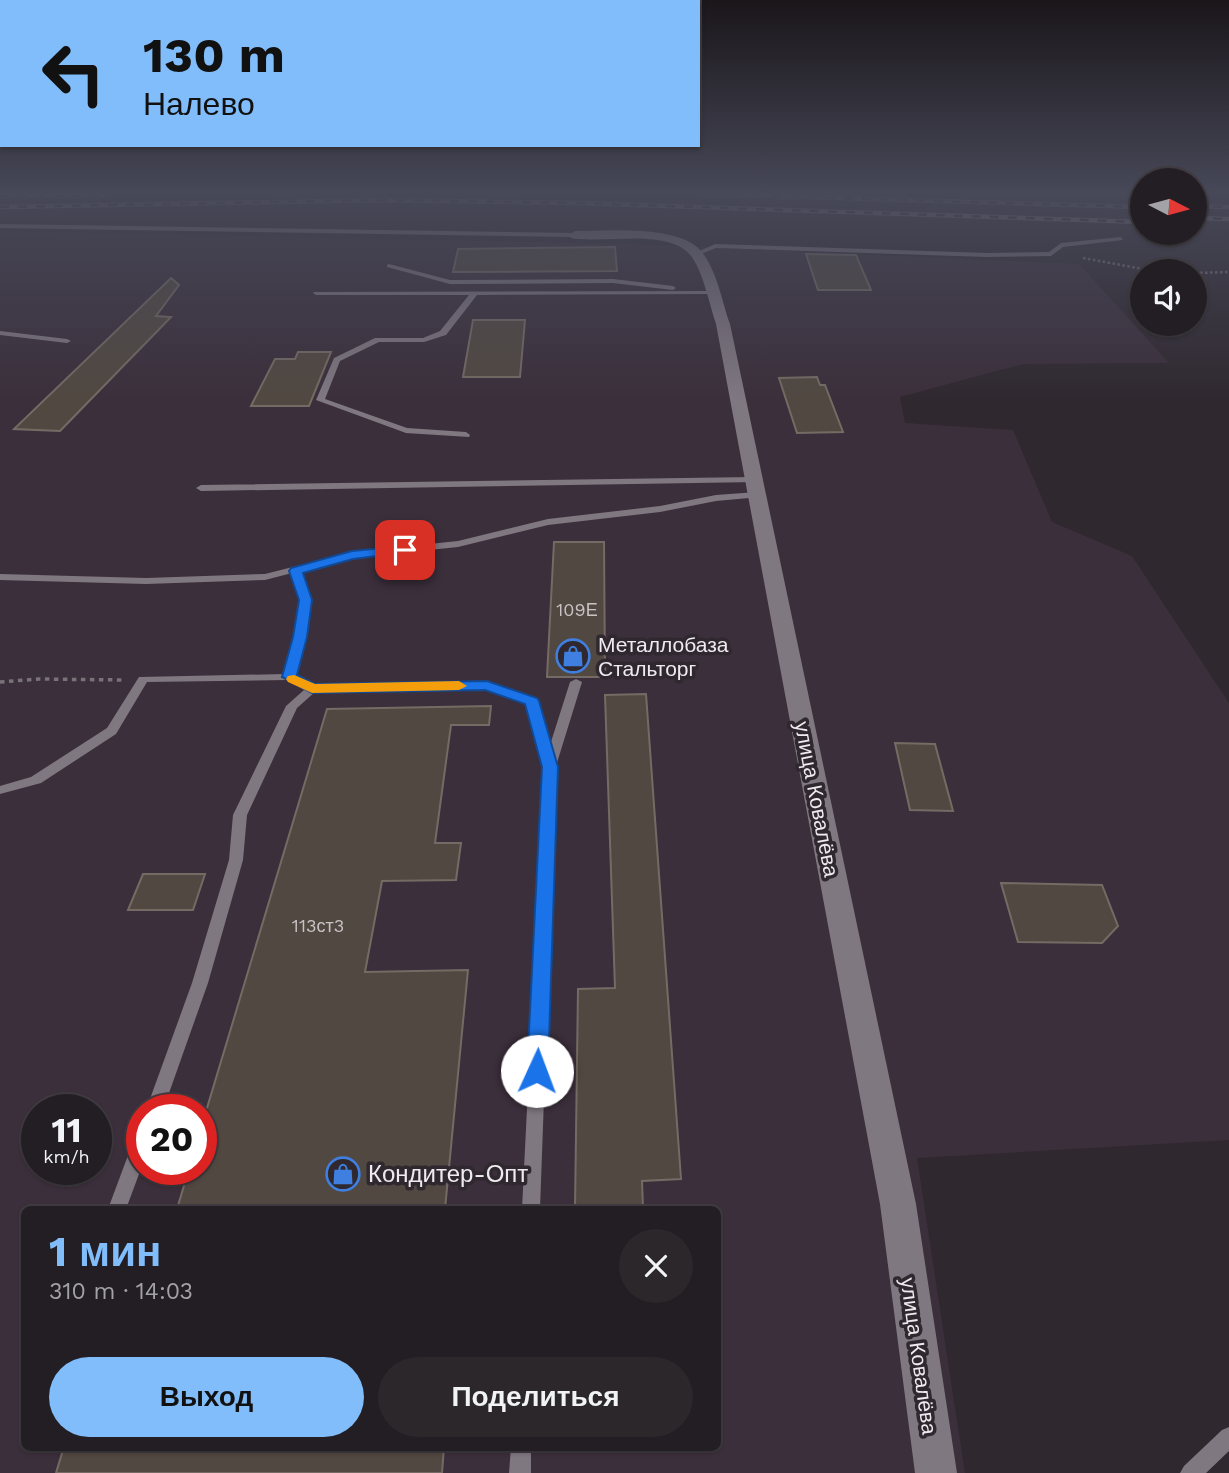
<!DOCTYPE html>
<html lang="ru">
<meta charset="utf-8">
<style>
body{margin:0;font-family:"Work Sans",sans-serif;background:#2b272b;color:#f1f3f6;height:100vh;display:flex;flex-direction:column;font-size:26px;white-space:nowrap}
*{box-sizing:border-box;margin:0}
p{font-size:23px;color:#a3a2a6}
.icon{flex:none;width:38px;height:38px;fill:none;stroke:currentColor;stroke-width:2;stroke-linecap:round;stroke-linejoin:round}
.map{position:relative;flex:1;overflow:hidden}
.sheet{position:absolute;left:21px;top:1206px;width:700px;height:245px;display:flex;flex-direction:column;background:#231e23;border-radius:10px;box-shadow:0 2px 5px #0004,0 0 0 2px #403c41}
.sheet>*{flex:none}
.top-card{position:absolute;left:0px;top:0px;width:700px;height:147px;box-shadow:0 2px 5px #0004,0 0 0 2px #403c41;background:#81bdfa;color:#111;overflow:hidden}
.needle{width:46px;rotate:96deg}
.tools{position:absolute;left:1130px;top:168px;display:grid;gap:14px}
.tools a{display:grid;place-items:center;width:77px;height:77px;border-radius:50%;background:#231e23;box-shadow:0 2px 5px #0004,0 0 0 2px #403c41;font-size:35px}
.speed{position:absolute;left:21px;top:1094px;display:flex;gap:14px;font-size:35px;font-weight:700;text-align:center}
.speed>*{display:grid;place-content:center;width:91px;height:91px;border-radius:50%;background:#231e23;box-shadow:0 2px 5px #0004,0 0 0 2px #403c41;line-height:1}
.speed small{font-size:18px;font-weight:400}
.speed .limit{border:10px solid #d22;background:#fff;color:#111}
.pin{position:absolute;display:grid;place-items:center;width:60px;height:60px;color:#fff;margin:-30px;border-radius:14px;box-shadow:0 4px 10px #0006}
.me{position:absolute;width:77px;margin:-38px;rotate:2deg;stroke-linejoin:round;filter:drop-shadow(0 0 5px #0008)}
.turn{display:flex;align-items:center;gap:24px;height:147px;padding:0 28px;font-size:32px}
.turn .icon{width:91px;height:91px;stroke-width:2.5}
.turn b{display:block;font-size:49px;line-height:60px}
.round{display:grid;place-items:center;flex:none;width:74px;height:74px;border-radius:37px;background:#2b272b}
.overview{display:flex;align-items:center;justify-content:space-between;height:119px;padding:0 28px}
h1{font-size:42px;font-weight:700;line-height:52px;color:#81bdfa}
.primary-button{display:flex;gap:14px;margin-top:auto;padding:14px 28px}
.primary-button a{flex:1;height:80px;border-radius:42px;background:#81bdfa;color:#111;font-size:28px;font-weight:700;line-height:80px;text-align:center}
.primary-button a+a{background:#2b272b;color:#f1f3f6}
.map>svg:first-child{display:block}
.built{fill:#3b2f3b;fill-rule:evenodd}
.building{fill:#514841;stroke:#756b64;stroke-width:2}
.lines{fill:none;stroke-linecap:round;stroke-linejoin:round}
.path-far1{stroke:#797379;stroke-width:2.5;stroke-dasharray:2.5 2.5;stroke-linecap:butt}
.path{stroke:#797379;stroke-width:3.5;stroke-dasharray:4.5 4.5;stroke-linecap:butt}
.lane{fill:#807881;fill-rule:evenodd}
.street{fill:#807881;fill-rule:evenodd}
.rail-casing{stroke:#888288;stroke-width:4.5}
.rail{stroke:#2f282f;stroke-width:2.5;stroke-dasharray:9;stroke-linecap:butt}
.route{fill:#1a73e8;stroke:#114b97;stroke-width:2}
.slow{fill:#f59e0b}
.labels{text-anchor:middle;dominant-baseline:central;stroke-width:7;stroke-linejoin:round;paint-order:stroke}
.number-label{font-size:18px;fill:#c8c2c4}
.poi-label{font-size:21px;fill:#efeaef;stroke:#2f282f;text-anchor:start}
.street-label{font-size:21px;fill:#efeaef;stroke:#2f282f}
.near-poi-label{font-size:24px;fill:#efeaef;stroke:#2f282f;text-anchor:start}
</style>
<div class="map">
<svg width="1229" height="1473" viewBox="0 0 1229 1473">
<rect width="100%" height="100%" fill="#2f282f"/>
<path class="built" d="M911,194H1143V202L912,195Z
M0,231L634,244L1079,264L1169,363L1023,364L900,397L905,423L1013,430L1052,522L1132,556L1229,703V1140L917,1158L965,1473H0ZM37,1110H96V1169H37ZM142,1110H201V1169H142ZM24,1209H718V1447H24Z"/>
<path class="building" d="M615,247L617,271L453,272L458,249Z
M806,254L856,255L871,290H818Z
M171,278L179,285L156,316L171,317L60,431L14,429Z
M473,320H525L520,377H463Z
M298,352H331L309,406H251L275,359H295Z
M817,377L820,385H825L843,432L797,433L779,378Z
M554,542H604L605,677H547Z
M646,694L681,1179L642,1181L643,1209H575L578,989L615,988L605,695Z
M491,706L489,725H451L435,843H461L456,880L382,881L365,972L468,970L445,1209H177L189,1169H201V1128L327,709Z
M895,743L935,744L953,811L910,810Z
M143,874H205L193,910H128Z
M1001,883L1102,885L1118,926L1102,943L1018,942Z
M105,1447H444L442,1473H56L63,1450H105Z"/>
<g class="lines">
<path class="path-far1" d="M1083,258L1154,271
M1195,273L1229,272"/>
<path class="path" d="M0,682L39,679L125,680"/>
<path class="lane" d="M0,224L575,233L578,235L575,237L0,228Z
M1121,237L1123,240L1063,247L1051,256L987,257L716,248L698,255L693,254L715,244L987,253L1049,252L1061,243Z
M389,264L450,280L613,279L673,286L676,288L673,290L613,283L450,284L387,267V265Z
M711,291L714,293L713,294L477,295L446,335L424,342H379L340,361L325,399L407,428L466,432L470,435L469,437L406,433L316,400L334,358L375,338H423L440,331L469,295H316L313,293L314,292Z
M0,331L67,339L71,341L67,343L0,335Z
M754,477L759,480L757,482L201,491L196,488L201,485Z
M757,492L762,495L760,497L716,501L660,512L548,525L458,547L352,558L301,571L310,600L306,637L296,676L314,685L487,682L536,698L550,745L570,682L576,679L582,682L556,766L540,1209H522L544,767L527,703L486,689L315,692L297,708L247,815L243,860L208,983L163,1110H146L192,983L229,860L233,815L286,706L304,690L288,680L147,682L116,734L41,783L0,794V786L31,777L107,728L139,677L285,674L294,637L300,600L292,573L265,580L146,584L0,580V574L146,578L265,574L352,552L458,541L548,519L660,506L716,495Z
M142,1135V1166L126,1209H108L133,1142L136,1137Z
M1229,1427V1451L1206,1473H1180L1184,1466L1222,1430Z
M511,1447H531V1473H509Z"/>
<path class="street" d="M575,231C607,231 680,224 702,252C717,271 722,302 730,324L916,1204L957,1473H915L880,1204L716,324C709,303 704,275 692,257C671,227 601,244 571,238L569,235Z"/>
<defs>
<path id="rail" d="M700,194L1143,207
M0,196H104
M1195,206L1229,207
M0,207L385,200L578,203L1143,222
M1195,218L1229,219"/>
</defs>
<use href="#rail" class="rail-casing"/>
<use href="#rail" class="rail"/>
</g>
<linearGradient id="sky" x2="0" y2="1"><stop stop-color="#1a161a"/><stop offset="0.48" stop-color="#474858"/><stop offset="1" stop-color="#474858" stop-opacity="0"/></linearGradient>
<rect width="1229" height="401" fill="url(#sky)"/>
<path class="route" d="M405,546L409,547V552L353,559L303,573L312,600L307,637L297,675L315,684L487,681L537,698L539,701L558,767L548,1071L545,1077L537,1080L530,1077L527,1071L542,767L525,704L485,690L312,693L282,677L293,637L299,600L289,571L291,568L352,551Z"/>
<path class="slow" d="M294,675L315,684L459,681L467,686L459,690L312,693L288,682L286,679L288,676Z"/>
<defs>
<symbol id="shop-ring" viewBox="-11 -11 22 22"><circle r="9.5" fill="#2f282f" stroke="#3f7fe0" stroke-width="1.5"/><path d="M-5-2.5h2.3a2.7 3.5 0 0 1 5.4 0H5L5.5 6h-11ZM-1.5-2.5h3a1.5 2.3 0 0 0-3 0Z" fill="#3f7fe0"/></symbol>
</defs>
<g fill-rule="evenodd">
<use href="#shop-ring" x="554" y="637" width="38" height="38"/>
<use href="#shop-ring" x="324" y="1155" width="38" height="38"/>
</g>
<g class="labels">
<g class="number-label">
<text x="577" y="609">109Е</text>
<text x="318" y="925">113ст3</text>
</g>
<g class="poi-label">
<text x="598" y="644">Металлобаза<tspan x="598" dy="24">Стальторг</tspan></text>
</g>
<g class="street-label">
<text transform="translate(817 799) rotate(79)">улица Ковалёва</text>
<text transform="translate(919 1356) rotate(82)">улица Ковалёва</text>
</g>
<g class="near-poi-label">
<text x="368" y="1174">Кондитер-Опт</text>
</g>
</g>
</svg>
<div class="tools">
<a><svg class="needle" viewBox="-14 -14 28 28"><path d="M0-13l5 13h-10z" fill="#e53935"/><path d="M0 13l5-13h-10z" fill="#a3a2a6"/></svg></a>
<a><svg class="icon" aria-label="sound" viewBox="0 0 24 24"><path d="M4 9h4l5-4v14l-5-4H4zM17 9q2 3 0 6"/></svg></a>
</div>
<div class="speed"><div>11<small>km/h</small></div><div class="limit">20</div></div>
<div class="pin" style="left:405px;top:550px;background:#d93025"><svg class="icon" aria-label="arrive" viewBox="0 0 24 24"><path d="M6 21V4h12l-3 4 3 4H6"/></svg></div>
<svg class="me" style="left:537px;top:1071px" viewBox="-20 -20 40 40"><circle r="19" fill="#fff"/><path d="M0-13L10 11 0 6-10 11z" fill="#1a73e8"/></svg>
<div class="top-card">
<div class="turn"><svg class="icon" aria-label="left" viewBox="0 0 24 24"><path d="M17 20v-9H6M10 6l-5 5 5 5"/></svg><div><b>130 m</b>Налево</div></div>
</div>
<section class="sheet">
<div class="overview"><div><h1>1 мин</h1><p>310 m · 14:03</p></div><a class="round"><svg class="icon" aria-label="close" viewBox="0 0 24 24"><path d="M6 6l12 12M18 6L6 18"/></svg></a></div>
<div class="primary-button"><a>Выход</a><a>Поделиться</a></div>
</section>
</div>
